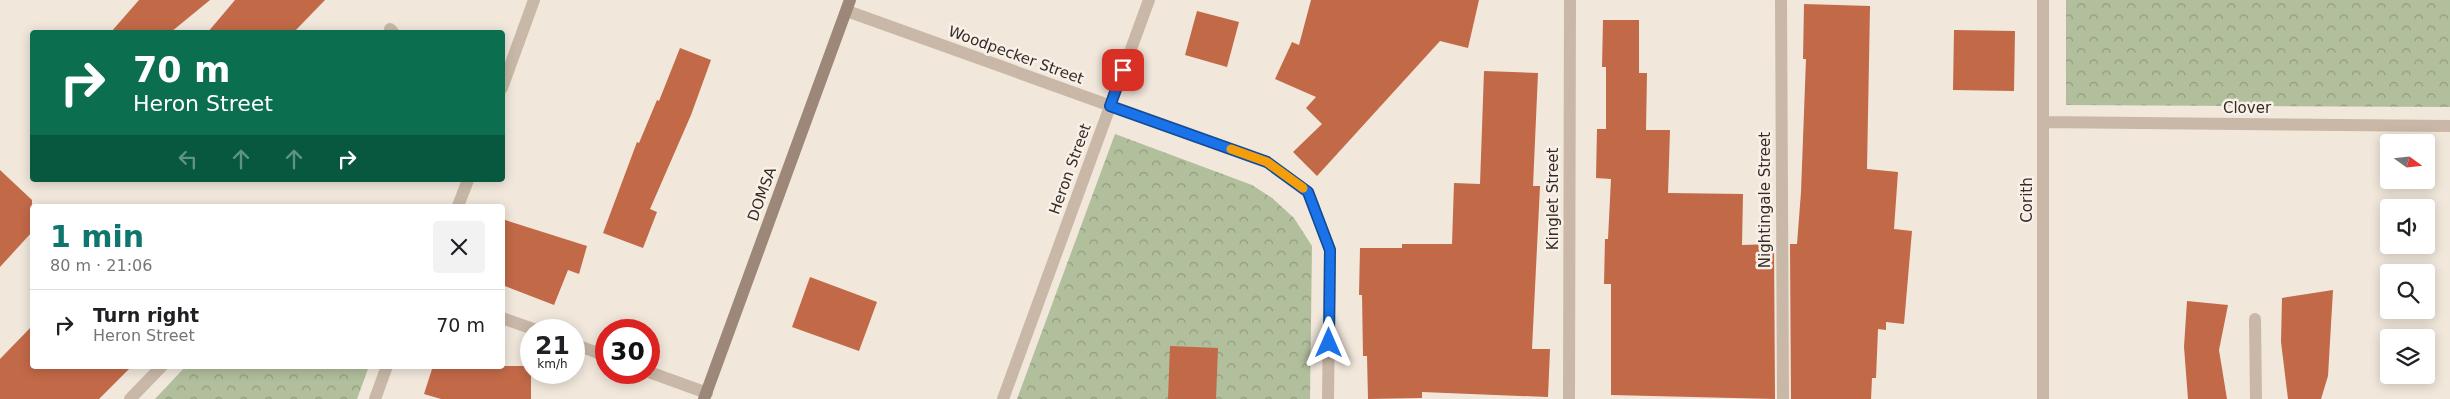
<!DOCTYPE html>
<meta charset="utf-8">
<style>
body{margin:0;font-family:"DejaVu Sans",sans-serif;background:#f2f2f2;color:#202124;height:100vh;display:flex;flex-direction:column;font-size:19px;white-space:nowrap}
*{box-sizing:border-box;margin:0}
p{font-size:16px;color:#757577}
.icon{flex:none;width:28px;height:28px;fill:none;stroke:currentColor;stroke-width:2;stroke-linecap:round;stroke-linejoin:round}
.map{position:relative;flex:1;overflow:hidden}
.sheet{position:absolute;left:30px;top:204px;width:475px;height:165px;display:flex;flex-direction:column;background:#fff;border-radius:5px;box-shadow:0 2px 12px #0003}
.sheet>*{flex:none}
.guide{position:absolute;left:30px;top:30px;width:475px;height:152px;border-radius:5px;box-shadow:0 2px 12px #0003;background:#0b6e4f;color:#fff;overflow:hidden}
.needle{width:32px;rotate:105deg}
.fabs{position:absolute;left:2380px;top:134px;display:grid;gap:10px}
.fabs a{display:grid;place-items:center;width:55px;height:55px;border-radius:5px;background:#fff;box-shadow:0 2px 12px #0003;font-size:25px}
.speed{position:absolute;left:520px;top:319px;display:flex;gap:10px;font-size:25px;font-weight:700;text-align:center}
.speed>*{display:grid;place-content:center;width:65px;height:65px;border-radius:50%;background:#fff;box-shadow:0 2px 12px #0003;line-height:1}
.speed small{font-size:12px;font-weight:400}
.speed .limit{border:8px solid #d22;background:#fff;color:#111}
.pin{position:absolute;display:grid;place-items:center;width:42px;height:42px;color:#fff;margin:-21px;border-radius:10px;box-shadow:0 2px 8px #0006}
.me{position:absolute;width:55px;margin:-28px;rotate:0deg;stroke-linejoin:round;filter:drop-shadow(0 0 4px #0008)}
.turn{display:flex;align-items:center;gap:18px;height:105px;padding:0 20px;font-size:22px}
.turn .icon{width:65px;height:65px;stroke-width:2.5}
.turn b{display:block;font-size:35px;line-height:42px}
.lanes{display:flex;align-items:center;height:48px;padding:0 20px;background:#0003;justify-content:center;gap:25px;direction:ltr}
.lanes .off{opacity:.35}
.round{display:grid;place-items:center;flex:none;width:52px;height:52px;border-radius:5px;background:#f2f2f2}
.summary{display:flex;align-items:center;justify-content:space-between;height:85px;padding:0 20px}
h1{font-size:30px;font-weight:700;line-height:38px;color:#0f766e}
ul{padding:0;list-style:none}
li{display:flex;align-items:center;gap:15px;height:70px;padding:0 20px;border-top:1px solid #e0e0e0}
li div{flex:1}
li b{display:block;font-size:19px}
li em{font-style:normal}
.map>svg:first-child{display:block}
.forest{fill:url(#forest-crowns)}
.building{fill:#c26948}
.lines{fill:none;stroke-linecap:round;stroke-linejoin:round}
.street{stroke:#c9b8a7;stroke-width:12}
.secondary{stroke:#9c8779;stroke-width:12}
.route-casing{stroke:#114b97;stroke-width:12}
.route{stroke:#1a73e8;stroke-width:9}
.slow{stroke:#f59e0b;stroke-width:9}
.labels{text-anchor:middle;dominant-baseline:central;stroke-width:5;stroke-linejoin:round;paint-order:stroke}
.street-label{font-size:15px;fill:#352c28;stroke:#f9f1e7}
</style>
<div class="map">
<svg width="2450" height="399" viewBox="0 0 2450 399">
<defs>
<pattern id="forest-crowns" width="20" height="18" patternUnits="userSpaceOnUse" patternTransform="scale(1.25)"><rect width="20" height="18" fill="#b2bf9c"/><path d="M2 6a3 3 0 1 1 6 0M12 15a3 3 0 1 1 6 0" fill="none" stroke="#929b7f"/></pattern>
</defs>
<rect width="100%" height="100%" fill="#f1e7db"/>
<path class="forest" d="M2066,0H2450V107L2066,105Z
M1115,134L1252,185L1272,198L1294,218L1312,246L1310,399H1017Z
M186,366H369L357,399H155Z"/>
<path class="building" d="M139,0H210L171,32H111Z
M235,0H325L294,32H208Z
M1311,0H1479L1468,48L1440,41L1317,176L1293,152L1322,124L1306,108L1316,97L1275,79L1292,42L1299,45Z
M1804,4L1870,6L1867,169L1898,172L1894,229L1912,231L1904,324L1886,322V330L1878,329L1876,378H1872L1871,399H1791L1790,244H1797L1801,192L1806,59H1803Z
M1197,11L1239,22L1227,67L1185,55Z
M1603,20H1639V73H1647L1646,130H1670L1668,193L1743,194L1742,245L1774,244L1775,399L1611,395V284H1604L1605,239H1608L1611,179L1596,178L1597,129H1606V67H1602Z
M1954,30L2015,31L2014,91L1953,90Z
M680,48L711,60L691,115L650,209L657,212L643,248L603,233L637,142L639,143L657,100L659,101Z
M1484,71L1538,73L1533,186H1540L1532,349H1550L1548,397L1422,392V398L1368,399L1367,356H1363L1362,295H1359L1360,248H1402V244H1452L1454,183L1480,184Z
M0,170L32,200V232L0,267Z
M502,219L587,246L579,274L568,270L554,305L502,285Z
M810,277L877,302L859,351L792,327Z
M2333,290L2328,376L2321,399H2288L2281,342L2282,298Z
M2187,301L2228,305L2219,350L2227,399H2188L2184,347Z
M32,326V366H132L99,399H0V359Z
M1170,346L1218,348L1216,399H1168Z
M433,366H531V399H441L424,394Z"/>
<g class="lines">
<path class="street" d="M1781,0L1783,399
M2043,0V399
M847,11L1267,162L1308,192L1330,250L1328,399
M390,29L393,32
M502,88L534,0
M2043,122L2450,126
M458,206L468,180
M502,318L536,330
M2255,319L2256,399
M574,344L606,356
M649,372L707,393
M130,399L162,366
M375,399L387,366
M1003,399L1149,0
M1569,399L1570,0"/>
<path class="secondary" d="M704,399L850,0"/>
</g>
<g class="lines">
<defs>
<path id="route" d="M1123,70L1110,106L1267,162L1308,192L1330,250L1329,343"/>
</defs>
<use href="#route" class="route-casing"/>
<use href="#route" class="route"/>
<path class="slow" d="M1231,149L1267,162L1303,188"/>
</g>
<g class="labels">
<g class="street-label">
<text transform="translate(1016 55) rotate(20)">Woodpecker Street</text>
<text x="2247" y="108">Clover</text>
<text transform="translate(1070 169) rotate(-70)">Heron Street</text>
<text transform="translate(762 194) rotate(-70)">DOMSA</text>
<text transform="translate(1553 199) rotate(-90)">Kinglet Street</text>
<text transform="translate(1765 200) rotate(-90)">Nightingale Street</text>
<text transform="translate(2027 200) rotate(-90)">Corith</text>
</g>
</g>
</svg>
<div class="fabs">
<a><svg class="needle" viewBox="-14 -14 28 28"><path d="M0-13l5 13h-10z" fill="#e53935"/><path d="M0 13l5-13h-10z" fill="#757577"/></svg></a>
<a><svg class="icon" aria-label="sound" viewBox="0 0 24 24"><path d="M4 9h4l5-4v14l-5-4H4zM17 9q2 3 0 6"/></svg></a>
<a><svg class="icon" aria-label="search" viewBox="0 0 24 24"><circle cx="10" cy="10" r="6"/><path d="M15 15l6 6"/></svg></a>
<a><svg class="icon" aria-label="layers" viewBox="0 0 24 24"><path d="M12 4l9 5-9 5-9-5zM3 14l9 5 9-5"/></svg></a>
</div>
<div class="speed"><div>21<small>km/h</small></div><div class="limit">30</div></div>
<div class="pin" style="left:1123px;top:70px;background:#d93025"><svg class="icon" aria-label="arrive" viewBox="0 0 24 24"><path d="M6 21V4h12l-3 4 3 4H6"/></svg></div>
<svg class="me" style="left:1329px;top:343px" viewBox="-20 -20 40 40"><path d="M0-17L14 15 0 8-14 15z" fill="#1a73e8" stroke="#fff" stroke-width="4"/></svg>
<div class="guide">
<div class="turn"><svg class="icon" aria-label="right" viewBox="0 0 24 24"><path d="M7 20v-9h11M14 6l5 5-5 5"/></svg><div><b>70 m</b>Heron Street</div></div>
<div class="lanes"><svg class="icon off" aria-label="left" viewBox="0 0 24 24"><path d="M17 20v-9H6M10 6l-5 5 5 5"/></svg><svg class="icon off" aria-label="ahead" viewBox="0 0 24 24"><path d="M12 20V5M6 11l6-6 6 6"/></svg><svg class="icon off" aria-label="ahead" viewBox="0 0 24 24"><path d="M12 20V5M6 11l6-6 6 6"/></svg><svg class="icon" aria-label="right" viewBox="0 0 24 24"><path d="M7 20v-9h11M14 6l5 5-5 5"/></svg></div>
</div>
<section class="sheet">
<div class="summary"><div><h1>1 min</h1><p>80 m · 21:06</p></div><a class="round"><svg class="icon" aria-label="close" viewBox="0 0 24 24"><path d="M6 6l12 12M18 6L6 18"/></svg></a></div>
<ul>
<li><svg class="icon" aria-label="right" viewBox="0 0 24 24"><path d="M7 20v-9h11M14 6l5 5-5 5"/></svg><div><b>Turn right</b><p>Heron Street</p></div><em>70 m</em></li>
</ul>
</section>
</div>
